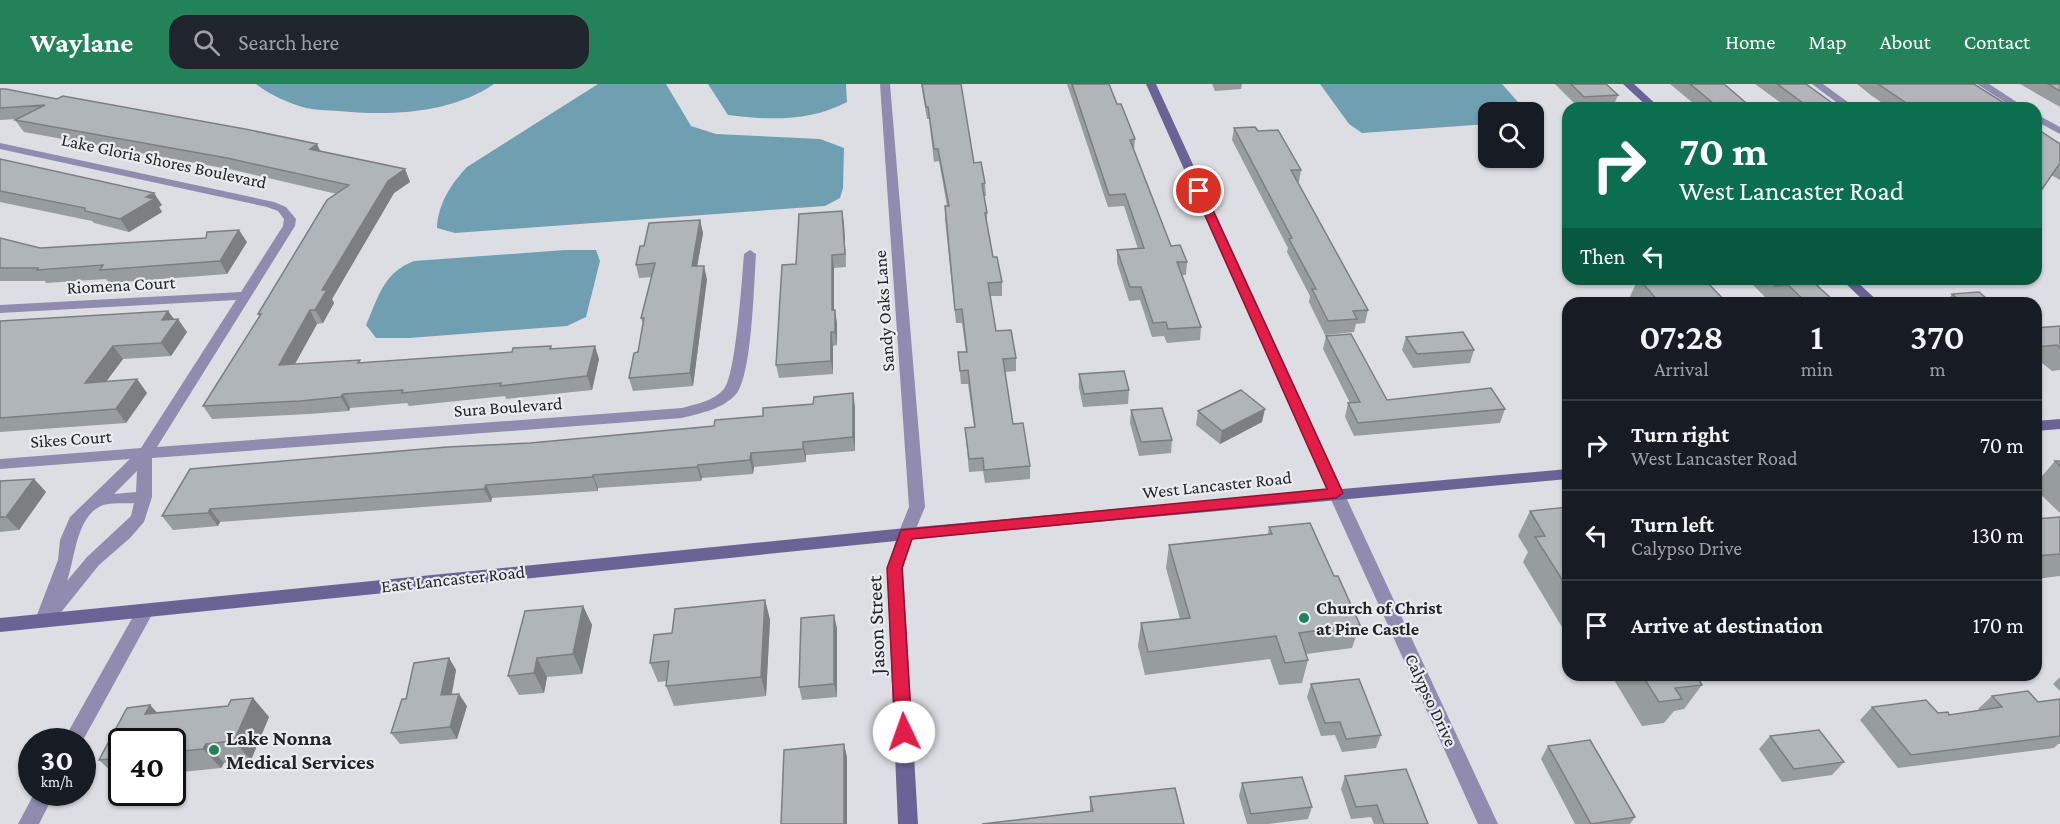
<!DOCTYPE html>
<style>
body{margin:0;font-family:"Crimson Pro",serif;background:#20242c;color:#f1f3f6;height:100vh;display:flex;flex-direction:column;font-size:22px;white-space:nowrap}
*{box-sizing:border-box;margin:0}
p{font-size:20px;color:#9ea1a6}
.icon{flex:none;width:33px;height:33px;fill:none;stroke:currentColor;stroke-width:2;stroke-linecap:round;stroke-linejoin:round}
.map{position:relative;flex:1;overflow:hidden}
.sheet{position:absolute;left:1562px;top:213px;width:480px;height:384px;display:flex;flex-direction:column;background:#171b24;border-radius:18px;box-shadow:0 2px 4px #0004}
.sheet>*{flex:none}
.guide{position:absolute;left:1562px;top:18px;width:480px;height:183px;border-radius:18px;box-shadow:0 2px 4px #0004;background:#0b6e4f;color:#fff;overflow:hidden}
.tools{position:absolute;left:1478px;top:18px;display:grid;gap:12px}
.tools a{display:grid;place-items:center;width:66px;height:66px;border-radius:12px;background:#171b24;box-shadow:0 2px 4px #0004;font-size:30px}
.speed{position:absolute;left:18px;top:644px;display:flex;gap:12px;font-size:30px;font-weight:700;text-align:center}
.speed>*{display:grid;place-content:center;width:78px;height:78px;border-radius:50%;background:#171b24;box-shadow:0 2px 4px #0004;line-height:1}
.speed small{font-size:15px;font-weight:400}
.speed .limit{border:3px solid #111;border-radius:9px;background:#fff;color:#111}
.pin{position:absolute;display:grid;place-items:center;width:51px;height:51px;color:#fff;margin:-26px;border:3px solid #fff;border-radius:50%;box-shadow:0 2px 6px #0007}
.me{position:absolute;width:66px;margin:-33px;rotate:357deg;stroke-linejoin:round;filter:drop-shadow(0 0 4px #0008)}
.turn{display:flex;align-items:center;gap:21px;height:126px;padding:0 18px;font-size:27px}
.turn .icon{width:78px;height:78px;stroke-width:2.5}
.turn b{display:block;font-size:42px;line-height:51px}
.then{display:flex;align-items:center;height:57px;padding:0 18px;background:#0003;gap:12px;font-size:22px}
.eta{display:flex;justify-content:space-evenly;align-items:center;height:102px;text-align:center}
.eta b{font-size:36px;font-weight:600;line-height:42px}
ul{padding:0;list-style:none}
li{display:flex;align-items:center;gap:18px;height:90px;padding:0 18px;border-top:2px solid #363941}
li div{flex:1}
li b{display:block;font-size:22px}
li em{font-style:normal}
header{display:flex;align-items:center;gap:36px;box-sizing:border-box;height:84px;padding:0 30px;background:#248259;color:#fff}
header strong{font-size:28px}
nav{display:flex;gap:33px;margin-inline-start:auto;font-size:21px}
.search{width:420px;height:54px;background:#20242c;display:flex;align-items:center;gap:15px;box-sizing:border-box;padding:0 21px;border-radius:18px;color:#9ea1a6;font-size:22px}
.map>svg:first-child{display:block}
.water{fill:#719fb2}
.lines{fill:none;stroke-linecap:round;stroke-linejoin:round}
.street{fill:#908baf;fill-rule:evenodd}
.secondary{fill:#6b6396;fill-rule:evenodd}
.wall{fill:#979c9f}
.shaded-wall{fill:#7b7f82}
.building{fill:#b0b5b9;stroke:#7b7f82;stroke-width:1.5}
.route{fill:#e11d48;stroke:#92132f;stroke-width:1.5}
.poi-dot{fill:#248259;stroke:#e9ecf1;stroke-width:2}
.labels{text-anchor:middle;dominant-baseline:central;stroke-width:4.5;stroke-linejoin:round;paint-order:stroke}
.street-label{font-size:18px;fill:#222325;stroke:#e9ecf1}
.poi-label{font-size:18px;font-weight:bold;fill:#222325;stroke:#e9ecf1;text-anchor:start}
.near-street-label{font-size:21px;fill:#222325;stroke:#e9ecf1}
.near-poi-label{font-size:21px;font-weight:bold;fill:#222325;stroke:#e9ecf1;text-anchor:start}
</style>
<header>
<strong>Waylane</strong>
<div class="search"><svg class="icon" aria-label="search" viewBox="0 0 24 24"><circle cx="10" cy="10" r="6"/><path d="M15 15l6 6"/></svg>Search here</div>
<nav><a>Home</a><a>Map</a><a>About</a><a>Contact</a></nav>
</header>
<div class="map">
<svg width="2060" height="740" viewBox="0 0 2060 740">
<rect width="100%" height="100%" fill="#dcdee4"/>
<path class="water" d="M256,0H494C450,30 389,32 338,27C327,26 316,26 306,24C288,19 270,11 256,0Z
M598,0H666L691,42L716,50L820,55L844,64L843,104L840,114L825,122L455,149L437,144C438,120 451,100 467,83Z
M708,0H846L847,18C809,38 769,36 728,31Z
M1320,0H1502L1527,28H1488V40L1362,49L1349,40Z
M565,166H596L600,177L586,233L567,242L409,254H376L366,241C379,212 383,189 414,177Z"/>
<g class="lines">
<path class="street" d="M880,0H890L925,423L912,454H900L898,450L909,423Z
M1812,0H1823L1856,24H1844Z
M1977,0H1989L2026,24H2014Z
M2036,30L2060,43V50L2036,37Z
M0,59L274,118L286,123L296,135L295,142L157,363L682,324C696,320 714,317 724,305C736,290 742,194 744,170L750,166L756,170C754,199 752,289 737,309C724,325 701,329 682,334L152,374V413L144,438L130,454L99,481L58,532L54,533L50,541L44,543L38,541L35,536L58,476L60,456L70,433L130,375L0,385V375L141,364L236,216L0,229V221L241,208L283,142L284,135L278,127L267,123L0,65ZM137,387L136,408L114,410ZM134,419L131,432L87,473L67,497C75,475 76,433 101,422C110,418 125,420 134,419Z
M1336,403L1341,405L1344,409L1498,740H1478L1328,409L1331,405Z
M145,520L151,522L154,527L82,658L63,657L139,522Z
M35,708H55L39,740H18Z"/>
<path class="secondary" d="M1146,0H1156L1342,405L1568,385V395L912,455L903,484L918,740H898L887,484L896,457L0,548V534L906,444L1327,406Z
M1623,0H1634L1660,24H1649Z
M1841,195H1854L1880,219H1866Z
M2060,335V345L2036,347V337Z"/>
</g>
<path class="wall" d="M921,0H961L974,79L985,99L986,112H984L987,129V142L993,173L1002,198V212H990L996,247L1016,274V287L1005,288L1013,340L1030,382V395L985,399L983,387L969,388L965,344L974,343L968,300H961L958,268H966L962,239H956L945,135V122H947L939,77L934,78L929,35H927Z
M1067,0H1109L1117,20L1135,55L1134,67L1171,162L1187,178L1186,191H1182L1201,243L1200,256L1167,259L1164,252L1152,253L1140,216L1129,217L1117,179V166L1138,165L1124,122L1108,123Z
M1212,0H1242L1241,5L1215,7Z
M1555,0H1606L1618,11L1613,23L1579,24Z
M1670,0H1724L1752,24H1699Z
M1755,0H1806L1839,24H1788Z
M1857,0H1974L2012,24H1890L1872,12Z
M2020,0H2060V23Z
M0,5L57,15L320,67L405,85L410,98L394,109L332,215L334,219L323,239L317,240L295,280L362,279L512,268L551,262L552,265L599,275L592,306L506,315L505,312L409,322L407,319L350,324L349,327L309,330L212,335L203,322L260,233L258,230L337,110L234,86L24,48L15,36L17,35L0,36Z
M1234,44L1258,47L1301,86L1299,98H1297L1368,226L1365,239L1356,240L1354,248L1325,251L1309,218L1310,212L1287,168L1288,164L1232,56Z
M2060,60V96L2051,91Z
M0,75L162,121L159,123L162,128L129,148L94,139L92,137L0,118Z
M842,127L844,140L846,183L834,184V226L837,239V261L833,262V290L779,294L776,281L796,180Z
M700,136L703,149L697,182L707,195L693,302L633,307L629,294L638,268L643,240L641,234L652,193L639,194L636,181Z
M0,154L40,164L247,158L227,190L109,199L106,195L46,199L45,197H0Z
M1638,195L1727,219H1627Z
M1747,195H1810L1835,218L1843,219H1786L1781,214L1767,215Z
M1919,195H1951L1949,198L1925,200Z
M1952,210L1992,219H1946Z
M168,227L174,235L187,248L171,272L123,275L106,298L137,295L147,309L126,339L0,348V237Z
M2060,242V286L2052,287L2042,279H2036V244Z
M1326,252L1387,316L1505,325L1500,339L1354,352L1345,333L1348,319H1350L1323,265Z
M1406,253L1474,266L1470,279L1413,284L1402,266Z
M1079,290L1129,306L1128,320L1083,323L1079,304Z
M855,323V367L806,371V378L754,383L753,390L702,394L701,397L598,404V407L492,414L491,418L220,438L218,442L173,446L162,432L530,359L714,342L763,332Z
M1131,326L1172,356L1171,369L1139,372L1130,339Z
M1198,327L1262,338L1220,360L1196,341Z
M2055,377H2060V429L2036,406V399Z
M34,395L46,408L19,446L0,448V397Z
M1568,423V553L1523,478L1528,468L1518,452L1530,427Z
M2060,433V492L2036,495V435Z
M1269,443L1334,492L1360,541L1352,564L1306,570L1308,576L1302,599L1279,601L1270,575L1145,591L1138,562L1141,539L1180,535L1166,484L1169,461L1268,450Z
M765,516L770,536L766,612L674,622L666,602L667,597L658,598L650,579Z
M583,522L592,541L582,590L547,593L544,609L519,611L508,592Z
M834,531L837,545V613L802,616L799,603Z
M449,574L456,586L452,610L467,622L457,655L400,660L391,649Z
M1611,591H1696L1702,601L1684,625L1674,627L1664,639L1642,642Z
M2060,593V607L2053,600Z
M1311,600L1381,651L1376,664L1342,668L1335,651L1321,652L1307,613Z
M1992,612L2038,618L2060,615V660H2058L2054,664L1898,684L1860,636L1872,623L1949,631L1979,626L1978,625Z
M253,614L269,633L251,676L224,679L221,684L172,689V657H122V694L119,695L99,676L150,621L157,629L228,622Z
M1770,652L1844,678L1832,691L1782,698L1759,665Z
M1548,662L1635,733L1630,740H1575L1541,675Z
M1345,692L1428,740H1374L1371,733L1351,735L1341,705Z
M1242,699L1312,723L1308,735L1268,740H1247L1239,712Z
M1090,713L1184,740L1090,728Z"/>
<path class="shaded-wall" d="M317,60L323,73L310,65Z
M405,85L410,98L394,109L332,215L334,219L323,239L315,226L322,206L388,97Z
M154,109L162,121L159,123L162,128L129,148L120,135L146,113Z
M842,127L844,140L846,183L845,170Z
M700,136L703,149L695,195L692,182Z
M239,146L247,158L227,190L220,177Z
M832,171L834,184V239L832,226Z
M704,182L707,195L693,302L690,289Z
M310,226L317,240L287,294L279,281Z
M835,226L837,239V261L835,248Z
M168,227L176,238L178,235L187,248L171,272L161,259L162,236Z
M831,248L833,262V290L831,277Z
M113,262L123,275L95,312L85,299Z
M595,262L599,275L592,306L587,292Z
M137,295L147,309L126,339L116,325Z
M853,309L855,323V367L853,353Z
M343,310L350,324L349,327L341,313Z
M1265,325L1262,338L1220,360L1222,347Z
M803,358L806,371V378L803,365Z
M751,369L754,383L753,390L750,376Z
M698,381L702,394L701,397L697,383Z
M593,391L598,404V407L593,393Z
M34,395L46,408L19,446L6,433Z
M486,401L492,414L491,418L484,405Z
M210,425L220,438L218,442L208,429Z
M765,516L770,536L766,612L761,593Z
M583,522L592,541L582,590L573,570Z
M834,531L837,545V613L834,600Z
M449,574L456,586L449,623L441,611Z
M537,574L547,593L544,609L534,589Z
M459,610L467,622L457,655L450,643Z
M253,614L269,633L251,676L234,657Z
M150,621L168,640L145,630Z
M206,660L224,679L221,684L203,665Z
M844,660L847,673V740H844Z"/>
<path class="building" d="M922,0H961L974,79L981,78L985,99L982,100L987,129H985L993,173H997L1002,198L988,199L996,247L1011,246L1016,274L1003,275L1013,340L1023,339L1030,382L984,386L983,374L969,375L965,344L975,343L968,286L960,287L958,268H967L962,225L955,226L945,122H949L938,65H934L928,23H926Z
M1072,0H1109L1117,20H1121L1135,55L1130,56L1171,162L1180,161L1187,178H1177L1201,243L1168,245L1166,238L1153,239L1141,203H1130L1117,166L1144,164L1125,110L1109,111Z
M1571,0H1606L1618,11L1584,13Z
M1690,0H1724L1752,24H1719Z
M1777,0H1806L1839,24H1810Z
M1878,0H1974L2012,24H1914Z
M2048,0H2060V7Z
M0,5H6L57,15L63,12L245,45L317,60L310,65L405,85L388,97L322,206H327L315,226H310L279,281L360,276L358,279L512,268L513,264L551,262L550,265L595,262L587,292L500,302L501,299L402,309L403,306L343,310L341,313L300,317L203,322L261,230H258L327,116L349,101L227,74L15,36L45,21L0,24Z
M1255,43L1258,47L1278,46L1301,86H1291L1368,226L1353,227L1357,235L1328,237L1312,205H1316L1289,155L1292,154L1234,44Z
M2036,44L2060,60V79L2036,114Z
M0,75L154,109L146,113L154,115L120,135L85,127V124L0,107Z
M842,127L845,170L832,171V226H835V248H831V277L776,281L782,181L796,180L799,130Z
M700,136L692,182H704L690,289L629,294L634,269L638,268L644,234H641L655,179L636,181L640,162H644L649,139Z
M239,146L220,177L100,186L103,181L37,186L38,184H0V154L40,164L206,154L207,148Z
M1639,195H1704L1727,219H1646L1659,218Z
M1768,195H1810L1835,218H1842L1843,219H1807L1788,201L1775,202Z
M1979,208L1992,219H1963L1952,210Z
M168,227L162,236L178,235L161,259L113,262L85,299L137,295L116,325L0,334V237Z
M2060,242V264L2057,261L2036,263V244Z
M1463,248L1474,266L1417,270L1406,253Z
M1351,250L1387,316L1491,304L1505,325L1358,339L1348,319L1360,318L1326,252Z
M1124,287L1129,306L1084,310L1079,290Z
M1241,306L1265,325L1222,347L1198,327Z
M853,309V353L803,358V365L751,369L750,376L698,381L697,383L593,391V393L486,401L484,405L210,425L208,429L162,432L190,385L447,363L530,359L714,342L715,336L763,332V324L813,320L814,313Z
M1162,324L1172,356L1141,358L1131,326Z
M2055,377H2060V382Z
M34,395L6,433H0V397Z
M1568,423V505L1535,453L1545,452L1530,427Z
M2060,433V470L2036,472V435Z
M1310,439L1334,492H1338L1360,541L1299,549L1308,576L1285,579L1276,552L1148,568L1141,539L1190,534L1169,461L1272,450L1269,443Z
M765,516L761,593L666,602L669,577L650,579L654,551L672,549L675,525Z
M583,522L573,570L537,574L534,589L508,592L525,527Z
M834,531V600L799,603L801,534Z
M449,574L441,611L459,610L450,643L391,649L402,615H406L414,579Z
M1642,591H1696L1702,601L1675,604L1682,615L1659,618Z
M1359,595L1381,651L1346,655L1340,638L1325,639L1311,600Z
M2028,607L2038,618L2060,615V652L1911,671L1872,623L1926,616L1938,629L1948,628L1949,631L2002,623L1992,612Z
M253,614L234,657L206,660L203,665L172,668V657H122V674L99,676L127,624L150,621L145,630L228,622L231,616Z
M1819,646L1844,678L1794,685L1770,652Z
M1590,656L1635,733L1591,740L1548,662Z
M844,660V740H781L784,666Z
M1406,685L1428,740H1384L1377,721L1356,723L1345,692Z
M1302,693L1312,723L1251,730L1242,699Z
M1175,704L1184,740H982L1093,727L1090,713Z"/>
<path class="route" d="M1199,104L1204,107L1343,409L1336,414L912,455L902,484L912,648L910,653L904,656L898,653L895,648L887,484L901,446L1327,405L1194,107Z"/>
<g class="poi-dot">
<circle cx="1304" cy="534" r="6"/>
<circle cx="214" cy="666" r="6"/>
</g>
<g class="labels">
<g class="street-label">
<text transform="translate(164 77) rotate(12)">Lake Gloria Shores Boulevard</text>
<text transform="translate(121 201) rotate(-3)">Riomena Court</text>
<text transform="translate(884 227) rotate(-94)">Sandy Oaks Lane</text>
<text transform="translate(508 323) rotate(-4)">Sura Boulevard</text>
<text transform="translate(71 355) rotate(-4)">Sikes Court</text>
<text transform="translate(1217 401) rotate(-6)">West Lancaster Road</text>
<text transform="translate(453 495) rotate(-6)">East Lancaster Road</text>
<text transform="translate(1431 616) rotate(65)">Calypso Drive</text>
</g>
<g class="poi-label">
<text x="1316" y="524">Church of Christ<tspan x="1316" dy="21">at Pine Castle</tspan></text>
</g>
<g class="near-street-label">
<text transform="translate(876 541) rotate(-92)">Jason Street</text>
</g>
<g class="near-poi-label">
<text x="226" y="654">Lake Nonna<tspan x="226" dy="24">Medical Services</tspan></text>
</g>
</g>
</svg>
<div class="tools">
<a><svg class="icon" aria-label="search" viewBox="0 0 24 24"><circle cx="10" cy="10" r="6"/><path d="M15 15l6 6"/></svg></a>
</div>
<div class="speed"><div>30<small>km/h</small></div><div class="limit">40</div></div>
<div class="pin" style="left:1199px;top:107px;background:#d93025"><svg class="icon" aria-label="arrive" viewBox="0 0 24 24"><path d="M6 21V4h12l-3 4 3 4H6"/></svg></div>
<svg class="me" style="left:904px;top:648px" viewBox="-20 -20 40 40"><circle r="19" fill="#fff"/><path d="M0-13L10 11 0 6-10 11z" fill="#e11d48"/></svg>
<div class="guide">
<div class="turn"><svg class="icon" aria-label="right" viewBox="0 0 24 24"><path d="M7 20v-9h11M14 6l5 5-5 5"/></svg><div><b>70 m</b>West Lancaster Road</div></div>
<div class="then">Then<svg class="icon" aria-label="left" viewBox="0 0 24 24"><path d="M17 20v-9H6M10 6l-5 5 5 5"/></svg></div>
</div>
<section class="sheet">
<div class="eta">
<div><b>07:28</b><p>Arrival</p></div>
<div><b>1</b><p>min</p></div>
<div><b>370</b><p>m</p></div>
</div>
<ul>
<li><svg class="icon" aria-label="right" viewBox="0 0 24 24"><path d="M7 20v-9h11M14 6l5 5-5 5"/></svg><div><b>Turn right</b><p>West Lancaster Road</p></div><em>70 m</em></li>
<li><svg class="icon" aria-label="left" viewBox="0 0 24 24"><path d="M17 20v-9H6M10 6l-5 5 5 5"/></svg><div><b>Turn left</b><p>Calypso Drive</p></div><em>130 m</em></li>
<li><svg class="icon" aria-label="arrive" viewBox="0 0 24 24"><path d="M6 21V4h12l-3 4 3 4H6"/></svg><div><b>Arrive at destination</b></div><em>170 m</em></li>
</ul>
</section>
</div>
